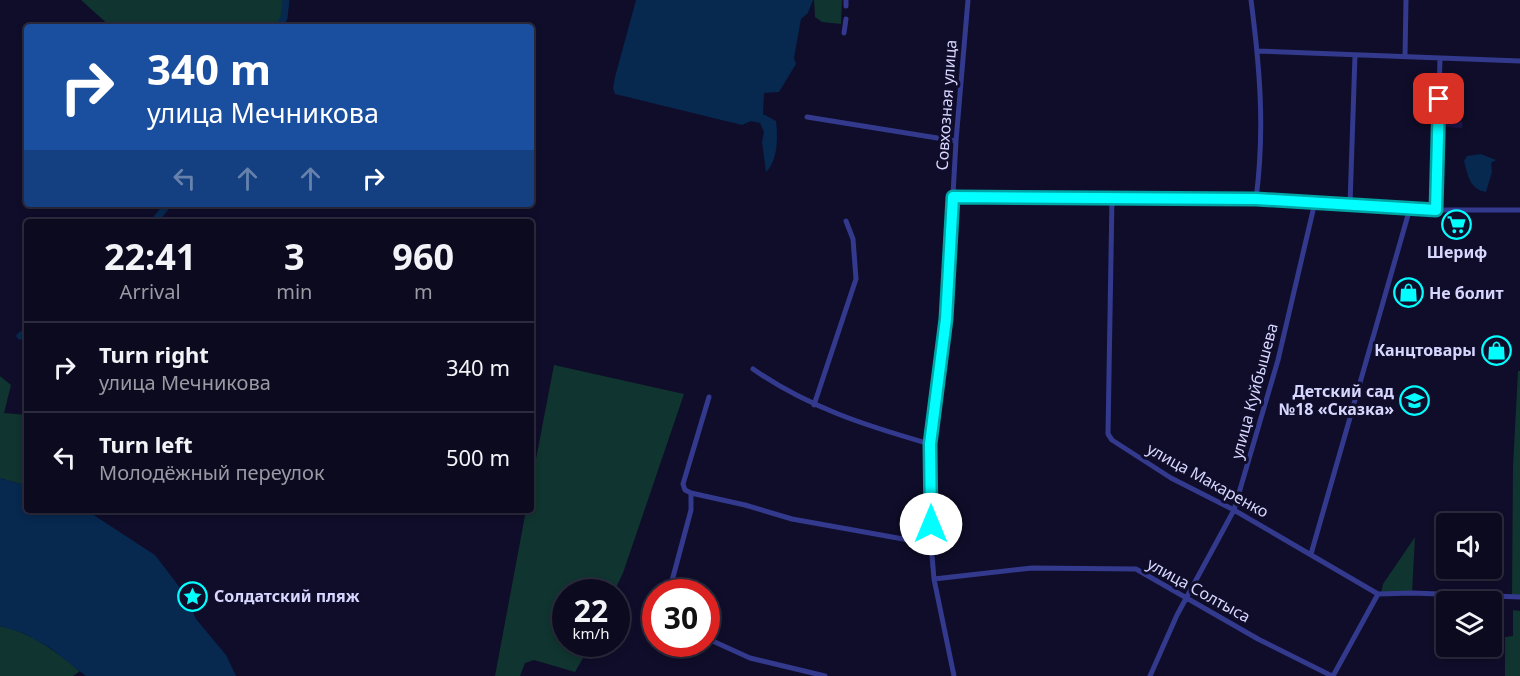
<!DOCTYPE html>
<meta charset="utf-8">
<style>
body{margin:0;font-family:"Noto Sans",sans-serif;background:#19182c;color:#f1f3f6;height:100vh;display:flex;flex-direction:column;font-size:22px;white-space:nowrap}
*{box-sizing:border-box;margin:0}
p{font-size:20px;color:#9a9aa4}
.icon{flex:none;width:33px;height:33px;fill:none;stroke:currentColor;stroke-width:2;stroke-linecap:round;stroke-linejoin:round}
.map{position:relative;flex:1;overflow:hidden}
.sheet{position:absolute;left:24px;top:219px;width:510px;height:294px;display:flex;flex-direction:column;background:#0b0a1f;border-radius:6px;box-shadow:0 3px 9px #0003,0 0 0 2px #2b2b3d}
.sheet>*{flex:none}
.guide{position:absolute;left:24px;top:24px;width:510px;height:183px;border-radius:6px;box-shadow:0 3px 9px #0003,0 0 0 2px #2b2b3d;background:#1a4fa0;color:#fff;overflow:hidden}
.tools{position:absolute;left:1436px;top:513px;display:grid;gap:12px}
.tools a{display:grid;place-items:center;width:66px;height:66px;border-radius:6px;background:#0b0a1f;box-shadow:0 3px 9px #0003,0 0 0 2px #2b2b3d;font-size:30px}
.speed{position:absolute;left:552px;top:579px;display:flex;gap:12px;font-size:30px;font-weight:700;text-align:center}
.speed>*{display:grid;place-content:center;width:78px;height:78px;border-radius:50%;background:#0b0a1f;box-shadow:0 3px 9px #0003,0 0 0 2px #2b2b3d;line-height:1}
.speed small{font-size:15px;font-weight:400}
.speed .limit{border:9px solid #d22;background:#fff;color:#111}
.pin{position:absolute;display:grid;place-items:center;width:51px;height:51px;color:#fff;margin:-26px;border-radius:12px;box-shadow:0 3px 9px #0006}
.me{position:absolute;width:66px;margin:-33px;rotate:0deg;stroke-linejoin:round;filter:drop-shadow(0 0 4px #0008)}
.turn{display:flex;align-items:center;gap:21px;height:126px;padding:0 24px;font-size:27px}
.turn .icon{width:78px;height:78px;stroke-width:2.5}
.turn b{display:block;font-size:42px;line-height:51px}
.lanes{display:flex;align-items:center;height:57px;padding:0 24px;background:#0003;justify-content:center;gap:30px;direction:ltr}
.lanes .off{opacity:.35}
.eta{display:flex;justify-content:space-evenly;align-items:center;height:102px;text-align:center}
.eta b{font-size:36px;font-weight:700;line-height:42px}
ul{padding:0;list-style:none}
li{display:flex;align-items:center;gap:18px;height:90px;padding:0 24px;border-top:2px solid #2b2b3d}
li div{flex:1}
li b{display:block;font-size:22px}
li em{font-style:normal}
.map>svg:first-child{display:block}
.green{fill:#10342f}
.water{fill:#07284f}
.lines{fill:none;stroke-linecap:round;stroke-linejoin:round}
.canal{stroke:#07284f;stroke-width:7}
.building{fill:#1d174c}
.street{stroke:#33398d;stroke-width:5}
.route-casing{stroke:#01a5a6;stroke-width:15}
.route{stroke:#02feff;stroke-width:10}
.labels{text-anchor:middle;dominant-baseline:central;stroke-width:6;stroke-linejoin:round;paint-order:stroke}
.street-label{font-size:16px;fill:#d6d6ff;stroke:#0f0d29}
.poi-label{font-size:16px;font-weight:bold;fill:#d6d6ff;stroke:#0f0d29;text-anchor:start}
</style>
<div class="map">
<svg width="1520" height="676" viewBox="0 0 1520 676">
<rect width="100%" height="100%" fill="#0f0d29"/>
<path class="green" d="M81,0H286C287,10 284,19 279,27H111Z
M814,0H842L841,24L822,22L815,17Z
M554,365L684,394L623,573L614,592H566V644H591L575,672L534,660L525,663L520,676H495L526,510H531V485Z
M1518,371H1520V597H1512L1513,466Z
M0,376L11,385L4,413L27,415V486L0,478Z
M1415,537L1412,593L1381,594L1383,584Z
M1513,610L1520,611V676H1505V637L1513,636Z
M0,626C31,632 56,652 80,671L73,676H0Z"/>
<path class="water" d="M636,0H813L808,13L801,19L794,58L796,64L779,92L764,93L763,114L776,121C778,136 778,161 766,172L762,142L764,132L760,123L751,121L742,125L615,94L613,88L615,77Z
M1481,154L1496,160L1491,163L1492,172L1486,192C1469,189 1468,175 1464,161L1467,156Z
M0,478L27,486V510H86L155,555L181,589L196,619L226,655L236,676H86L50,648L23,633L0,626Z"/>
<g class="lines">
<path class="canal" d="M279,27L284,18L286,0
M154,222L168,204
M20,336L27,331"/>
</g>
<path class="building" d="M1446,106L1459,107V121L1463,122L1462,128L1445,127Z"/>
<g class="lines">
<path class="street" d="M1251,0C1260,69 1265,130 1256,199
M846,6V0
M844,33L846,19
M1258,51L1520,61
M1405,57L1406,0
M807,117L956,141
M953,197L1256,199L1436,210H1520
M1112,197L1108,434L1112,440L1171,478L1234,510L1378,594
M1350,204L1355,55
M1436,210L1440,58
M753,369C807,407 867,426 930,444
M814,405L856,279L853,239L846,221
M691,493L745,505L792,519L931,544
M1311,554L1410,208
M934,579L1032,568L1136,569L1258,639L1332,676
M669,592L691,510V493L685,490L683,484L709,397
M1378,594L1412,593L1520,597
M706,638L750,658L825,676
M954,676L934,579L931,544L930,444L946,319L956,141L968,0
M1150,676L1177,615L1234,510L1278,360L1315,202
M1333,676L1378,594"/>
</g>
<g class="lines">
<defs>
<path id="route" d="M931,524L930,444L946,319L953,197L1256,199L1436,210L1439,99"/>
</defs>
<use href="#route" class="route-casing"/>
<use href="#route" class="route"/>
</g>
<defs>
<symbol id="supermarket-ring" viewBox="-11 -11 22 22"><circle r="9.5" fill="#0f0d29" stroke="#02feff" stroke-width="1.5"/><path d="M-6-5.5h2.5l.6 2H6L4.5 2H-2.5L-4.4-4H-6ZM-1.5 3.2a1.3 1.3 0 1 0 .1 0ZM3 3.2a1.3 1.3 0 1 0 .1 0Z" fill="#02feff"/></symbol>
<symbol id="shop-ring" viewBox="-11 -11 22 22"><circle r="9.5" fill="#0f0d29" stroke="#02feff" stroke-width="1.5"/><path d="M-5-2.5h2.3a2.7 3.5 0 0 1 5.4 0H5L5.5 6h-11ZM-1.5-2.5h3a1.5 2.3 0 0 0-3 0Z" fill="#02feff"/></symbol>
<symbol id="school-ring" viewBox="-11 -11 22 22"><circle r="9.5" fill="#0f0d29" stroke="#02feff" stroke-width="1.5"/><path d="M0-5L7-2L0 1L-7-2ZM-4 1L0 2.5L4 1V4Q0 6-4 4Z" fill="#02feff"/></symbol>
<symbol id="sight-ring" viewBox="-11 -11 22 22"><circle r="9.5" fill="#0f0d29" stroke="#02feff" stroke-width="1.5"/><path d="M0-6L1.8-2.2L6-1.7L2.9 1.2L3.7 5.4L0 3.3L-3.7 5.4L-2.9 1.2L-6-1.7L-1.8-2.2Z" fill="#02feff"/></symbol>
</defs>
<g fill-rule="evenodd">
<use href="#supermarket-ring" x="1440" y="208" width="33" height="33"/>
<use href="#shop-ring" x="1392" y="276" width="33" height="33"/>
<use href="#shop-ring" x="1480" y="334" width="33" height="33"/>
<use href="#school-ring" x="1398" y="384" width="33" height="33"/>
<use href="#sight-ring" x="176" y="580" width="33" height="33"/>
</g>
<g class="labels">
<g class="street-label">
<text transform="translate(946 105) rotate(-86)">Совхозная улица</text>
<text transform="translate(1254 391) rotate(-75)">улица Куйбышева</text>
<text transform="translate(1208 480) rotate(29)">улица Макаренко</text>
<text transform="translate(1199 590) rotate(29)">улица Солтыса</text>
</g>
<g class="poi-label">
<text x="1457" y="252" text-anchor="middle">Шериф</text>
<text x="1429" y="293">Не болит</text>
<text x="1476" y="350" text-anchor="end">Канцтовары</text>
<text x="1394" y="391" text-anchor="end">Детский сад<tspan x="1394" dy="18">№18 «Сказка»</tspan></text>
<text x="214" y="596">Солдатский пляж</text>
</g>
</g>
</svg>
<div class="tools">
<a><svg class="icon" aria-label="sound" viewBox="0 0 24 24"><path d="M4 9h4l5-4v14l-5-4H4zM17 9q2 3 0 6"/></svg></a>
<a><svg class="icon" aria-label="layers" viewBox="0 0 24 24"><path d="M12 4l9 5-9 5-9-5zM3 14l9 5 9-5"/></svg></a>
</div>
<div class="speed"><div>22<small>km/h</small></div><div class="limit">30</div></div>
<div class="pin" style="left:1439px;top:99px;background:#d93025"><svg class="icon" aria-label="arrive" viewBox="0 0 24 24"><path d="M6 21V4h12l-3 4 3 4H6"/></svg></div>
<svg class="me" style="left:931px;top:524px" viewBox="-20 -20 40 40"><circle r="19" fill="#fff"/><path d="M0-13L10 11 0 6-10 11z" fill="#02feff"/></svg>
<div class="guide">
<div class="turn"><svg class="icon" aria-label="right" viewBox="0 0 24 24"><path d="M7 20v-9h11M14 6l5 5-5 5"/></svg><div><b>340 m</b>улица Мечникова</div></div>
<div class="lanes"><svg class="icon off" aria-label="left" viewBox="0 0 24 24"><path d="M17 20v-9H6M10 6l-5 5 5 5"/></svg><svg class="icon off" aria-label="ahead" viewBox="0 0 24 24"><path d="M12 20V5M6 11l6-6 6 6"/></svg><svg class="icon off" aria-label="ahead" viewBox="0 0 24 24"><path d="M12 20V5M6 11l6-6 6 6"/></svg><svg class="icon" aria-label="right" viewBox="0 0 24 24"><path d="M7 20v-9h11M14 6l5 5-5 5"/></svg></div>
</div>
<section class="sheet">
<div class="eta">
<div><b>22:41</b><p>Arrival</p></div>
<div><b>3</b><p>min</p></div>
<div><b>960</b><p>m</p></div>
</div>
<ul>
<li><svg class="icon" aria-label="right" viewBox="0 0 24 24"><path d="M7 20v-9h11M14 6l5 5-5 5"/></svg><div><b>Turn right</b><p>улица Мечникова</p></div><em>340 m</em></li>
<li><svg class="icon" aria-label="left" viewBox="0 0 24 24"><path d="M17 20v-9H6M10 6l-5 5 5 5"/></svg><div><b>Turn left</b><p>Молодёжный переулок</p></div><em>500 m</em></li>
</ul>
</section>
</div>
